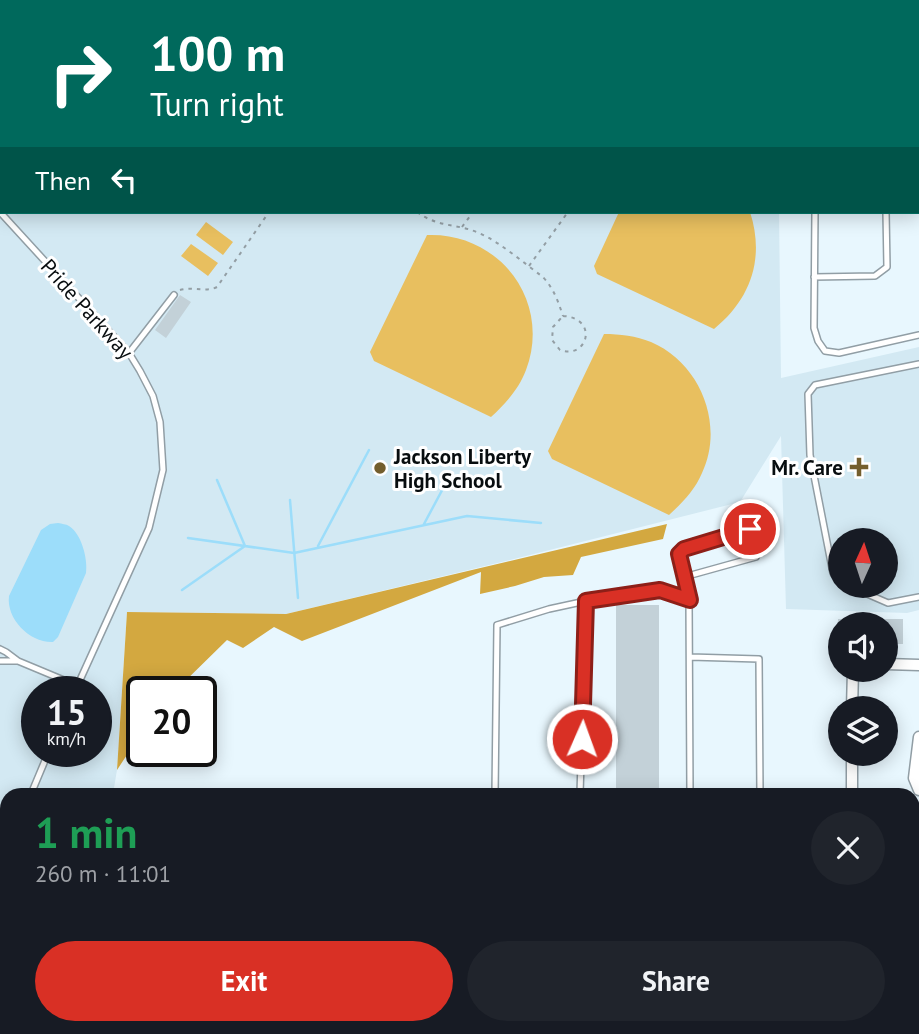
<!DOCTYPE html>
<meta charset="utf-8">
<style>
body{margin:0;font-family:"PT Sans",sans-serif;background:#20242c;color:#f1f3f6;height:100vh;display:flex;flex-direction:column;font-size:26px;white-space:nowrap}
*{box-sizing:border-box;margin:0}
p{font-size:23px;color:#9ea1a6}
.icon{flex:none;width:38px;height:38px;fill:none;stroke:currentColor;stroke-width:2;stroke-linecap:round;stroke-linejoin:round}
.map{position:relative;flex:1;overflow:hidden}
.details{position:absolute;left:0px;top:788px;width:920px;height:247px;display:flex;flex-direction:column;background:#171b24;border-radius:21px 21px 0 0;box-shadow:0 4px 18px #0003}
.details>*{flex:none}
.guide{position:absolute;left:0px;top:0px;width:920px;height:214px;box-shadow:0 4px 18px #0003;background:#00695c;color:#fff;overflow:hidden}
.needle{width:46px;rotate:3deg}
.controls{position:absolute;left:828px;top:528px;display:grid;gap:14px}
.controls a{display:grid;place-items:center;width:70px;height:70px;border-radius:50%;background:#171b24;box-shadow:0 4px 18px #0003;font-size:35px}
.speed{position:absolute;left:21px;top:676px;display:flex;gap:14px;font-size:35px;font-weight:700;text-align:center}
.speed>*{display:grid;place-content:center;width:91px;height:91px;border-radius:50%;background:#171b24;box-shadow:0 4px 18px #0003;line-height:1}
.speed small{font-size:18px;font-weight:400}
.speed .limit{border:4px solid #111;border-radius:10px;background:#fff;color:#111}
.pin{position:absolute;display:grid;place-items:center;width:60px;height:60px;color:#fff;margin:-30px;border:4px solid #fff;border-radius:50%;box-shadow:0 2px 7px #0007}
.me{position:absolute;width:77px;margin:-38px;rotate:2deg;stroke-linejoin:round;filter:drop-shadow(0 0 5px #0008)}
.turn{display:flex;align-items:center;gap:24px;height:147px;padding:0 35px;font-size:32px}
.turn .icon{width:91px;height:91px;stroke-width:2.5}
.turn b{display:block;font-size:49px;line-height:60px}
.then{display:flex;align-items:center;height:66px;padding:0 35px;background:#0003;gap:14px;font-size:26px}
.round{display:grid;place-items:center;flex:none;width:74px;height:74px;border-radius:37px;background:#20242c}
.head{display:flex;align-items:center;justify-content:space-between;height:119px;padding:0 35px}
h1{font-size:42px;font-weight:700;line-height:52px;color:#1e9e55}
.action{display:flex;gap:14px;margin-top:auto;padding:14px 35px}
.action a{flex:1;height:80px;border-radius:42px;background:#d93025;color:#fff;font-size:28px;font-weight:700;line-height:80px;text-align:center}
.action a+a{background:#20242c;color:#f1f3f6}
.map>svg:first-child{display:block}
.built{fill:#d3e9f3;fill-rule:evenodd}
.green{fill:#e8bf5f}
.forest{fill:#d3a840}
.water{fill:#9cddfa}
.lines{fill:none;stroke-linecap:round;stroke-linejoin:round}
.stream{stroke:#9cddfa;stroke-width:2.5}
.building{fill:#c3d1d8}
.service-casing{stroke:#919ea5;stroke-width:8}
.minor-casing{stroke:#919ea5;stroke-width:13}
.primary-casing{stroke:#919ea5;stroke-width:18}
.path{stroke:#939ea4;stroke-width:2;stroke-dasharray:3.5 5;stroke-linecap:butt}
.service{stroke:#fff;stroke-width:5}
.minor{stroke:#fff;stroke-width:10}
.primary{stroke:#fff;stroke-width:16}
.route-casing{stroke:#8d1f18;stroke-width:18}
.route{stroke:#d93025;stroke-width:12}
.poi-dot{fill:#735e2d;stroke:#fff;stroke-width:2.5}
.labels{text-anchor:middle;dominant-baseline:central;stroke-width:6;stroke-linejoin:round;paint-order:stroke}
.street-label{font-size:21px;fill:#080d0f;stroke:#fff}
.poi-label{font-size:21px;font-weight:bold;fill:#080d0f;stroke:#fff;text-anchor:start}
</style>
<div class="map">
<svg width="919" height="1034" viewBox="0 0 919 1034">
<rect width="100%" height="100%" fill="#e8f7fe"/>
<path class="built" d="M0,0H776V2H2V212H779L781,378L919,347V610L907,613L786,609L781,436L740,502L522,557L286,614L127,612L117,770L113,794H7V927L0,928ZM840,541H886V586H840ZM37,691H96V751H37Z"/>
<path class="green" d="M619,212H750C765,258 751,299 714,329L597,274L594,266Z
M206,222L233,242L223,255L196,235Z
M427,235C499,232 552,301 526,370C519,389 505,404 491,417L374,361L370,352Z
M191,244L218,263L208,276L181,256Z
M604,334C620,334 636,336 651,342C700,363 725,424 702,473C695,490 682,503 669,515L552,459L548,451Z"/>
<path class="forest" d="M667,524L663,539L581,557L573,575L544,577L515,586L480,594L481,572L302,641L274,627L243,648L227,640L175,691H142V732L117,770L127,612L286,614Z"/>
<path class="water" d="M58,523C62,524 66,524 69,526C82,534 88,560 86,573L58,637L53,642C30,643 6,619 9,596L41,530L50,524Z"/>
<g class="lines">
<path class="stream" d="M290,500L298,598
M424,524L447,481
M188,538L294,553L467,516L541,523
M318,546L369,450
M182,590L245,546L217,480"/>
</g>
<path class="building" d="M180,295L191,302L166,338L155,330Z
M616,605H659V794H616Z
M838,619H903V644H886V625H840V643H837Z"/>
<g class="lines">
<defs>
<path id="service" d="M139,2L140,0
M0,125L2,127
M2,154V158
M0,195L2,193
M0,212L129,353L140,371L153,396L160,422L163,470L149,528L75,691
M815,212L814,328L818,341L825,351L839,353L919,335
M814,277L875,276L887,267L886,212
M129,353L174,295
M684,577L756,557L760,550L755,535L750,529L684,549L679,554L689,600
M840,579L833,573L810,455L808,394L815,385L919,364
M849,586L888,603L919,597
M0,649L6,652L18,661L78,686L85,691
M690,657L759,659L760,794
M0,661H18
M31,794L49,751
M495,794L497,625L549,609L586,601
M580,794L586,601L660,590L689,600L690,794
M875,1027L876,1034
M127,1034L128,1027
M456,1034L461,1027"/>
<path id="minor" d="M870,0V2
M886,664L919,665
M852,709L853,670
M919,737L914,778L919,790
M852,794V754
M914,869L919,868"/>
<path id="primary" d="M0,947H7
M914,965L919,963
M353,1027L373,1034
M626,1034L657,1027"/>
</defs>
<use href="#service" class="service-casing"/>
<use href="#minor" class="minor-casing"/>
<use href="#primary" class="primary-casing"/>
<path class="path" d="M176,0L179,2
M475,0L477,2
M650,0V2
M309,2L310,0
M417,212C439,228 456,223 479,233C500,242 525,264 543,277C554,289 558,301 563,316
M462,227L473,212
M529,266L568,212
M180,290C193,286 205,293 217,287L269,212
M563,316C599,318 588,360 560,350L552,340L553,327Z"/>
<use href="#service" class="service"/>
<use href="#minor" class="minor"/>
<use href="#primary" class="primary"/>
</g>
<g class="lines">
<defs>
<path id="route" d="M582,739L586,601L660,590L690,600L679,554L684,549L750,529"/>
</defs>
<use href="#route" class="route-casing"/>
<use href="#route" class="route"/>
</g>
<g class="poi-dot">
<path d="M855.5 456.5h7v7h7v7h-7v7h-7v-7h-7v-7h7z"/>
<circle cx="380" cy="468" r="7"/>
</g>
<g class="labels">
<g class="street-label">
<text transform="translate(87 309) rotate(48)">Pride Parkway</text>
</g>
<g class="poi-label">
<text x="394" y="456">Jackson Liberty<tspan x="394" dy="24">High School</tspan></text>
<text x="843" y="467" text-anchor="end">Mr. Care</text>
</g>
</g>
</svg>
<div class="controls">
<a><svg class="needle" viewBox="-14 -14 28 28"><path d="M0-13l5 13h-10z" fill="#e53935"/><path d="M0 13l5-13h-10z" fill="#9ea1a6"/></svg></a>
<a><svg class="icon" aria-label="sound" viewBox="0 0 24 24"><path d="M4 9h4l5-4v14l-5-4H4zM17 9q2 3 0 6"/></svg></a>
<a><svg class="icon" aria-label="layers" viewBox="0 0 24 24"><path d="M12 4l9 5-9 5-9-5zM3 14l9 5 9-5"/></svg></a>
</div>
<div class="speed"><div>15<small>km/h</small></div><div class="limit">20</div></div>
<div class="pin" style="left:750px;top:529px;background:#d93025"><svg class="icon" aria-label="arrive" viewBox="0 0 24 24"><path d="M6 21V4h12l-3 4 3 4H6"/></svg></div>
<svg class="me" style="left:582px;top:739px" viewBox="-20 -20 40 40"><circle r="17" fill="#d93025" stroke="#fff" stroke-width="3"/><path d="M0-11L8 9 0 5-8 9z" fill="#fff"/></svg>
<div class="guide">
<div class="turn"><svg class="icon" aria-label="right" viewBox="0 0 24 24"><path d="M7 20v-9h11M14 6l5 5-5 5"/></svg><div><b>100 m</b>Turn right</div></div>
<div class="then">Then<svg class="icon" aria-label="left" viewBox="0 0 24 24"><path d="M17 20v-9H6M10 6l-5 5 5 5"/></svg></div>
</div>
<section class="details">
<div class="head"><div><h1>1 min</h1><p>260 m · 11:01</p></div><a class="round"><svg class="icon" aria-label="close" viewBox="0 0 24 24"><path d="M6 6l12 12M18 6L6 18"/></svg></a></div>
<div class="action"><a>Exit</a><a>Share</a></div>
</section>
</div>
